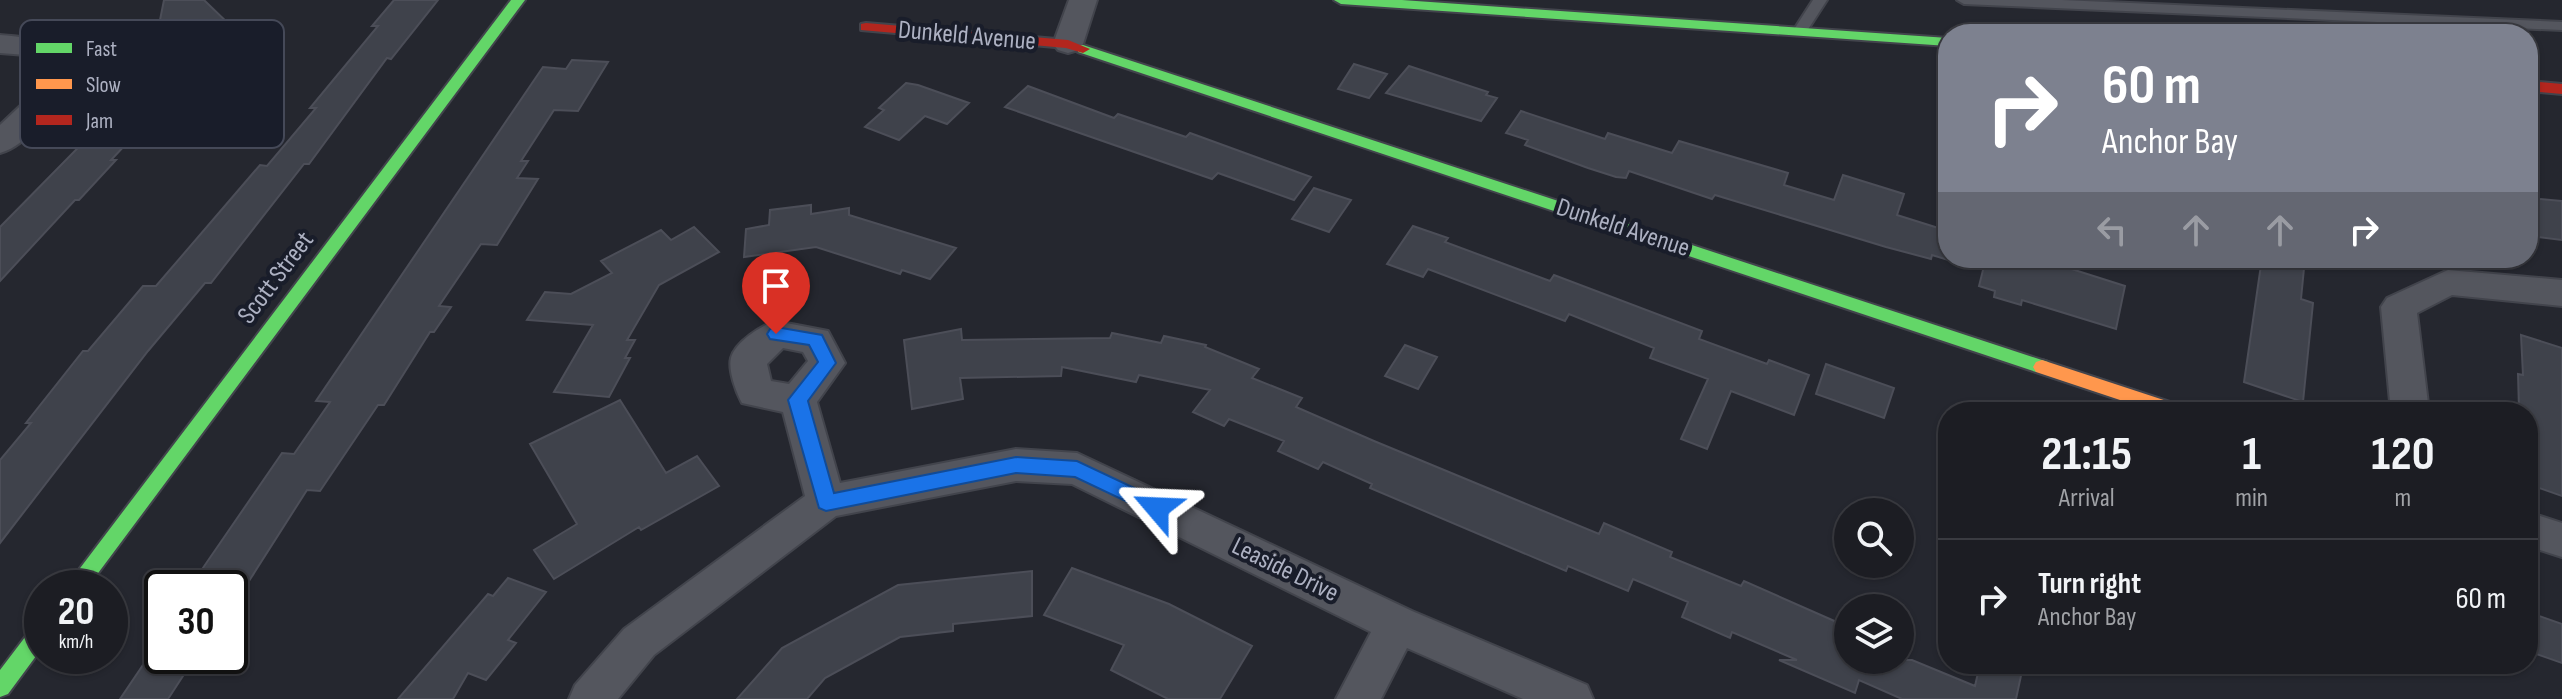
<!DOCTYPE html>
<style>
body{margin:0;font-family:"Sofia Sans Condensed",sans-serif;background:#25262b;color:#f1f3f6;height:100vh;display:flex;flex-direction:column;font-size:30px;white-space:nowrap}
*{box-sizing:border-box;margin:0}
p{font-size:26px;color:#a0a2a6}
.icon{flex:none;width:44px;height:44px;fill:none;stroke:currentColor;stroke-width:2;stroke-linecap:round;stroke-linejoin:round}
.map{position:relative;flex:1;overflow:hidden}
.drawer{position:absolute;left:1938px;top:402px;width:600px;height:272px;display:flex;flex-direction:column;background:#1c1d23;border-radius:32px;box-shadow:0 2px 6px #0004,0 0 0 2px #3a3b41}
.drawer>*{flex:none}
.banner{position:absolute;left:1938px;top:24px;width:600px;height:244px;border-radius:32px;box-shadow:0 2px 6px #0004,0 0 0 2px #3a3b41;background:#7d818f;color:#fff;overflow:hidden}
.buttons{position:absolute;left:1834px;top:498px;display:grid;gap:16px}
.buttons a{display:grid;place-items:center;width:80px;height:80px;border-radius:50%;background:#1c1d23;box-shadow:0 2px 6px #0004,0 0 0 2px #3a3b41;font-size:40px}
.speed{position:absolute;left:24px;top:570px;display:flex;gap:16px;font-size:40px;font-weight:700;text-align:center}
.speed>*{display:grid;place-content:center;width:104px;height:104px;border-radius:50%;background:#1c1d23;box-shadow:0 2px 6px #0004,0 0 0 2px #3a3b41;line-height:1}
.speed small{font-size:20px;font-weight:400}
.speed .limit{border:4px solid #111;border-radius:12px;background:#fff;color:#111}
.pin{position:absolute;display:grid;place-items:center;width:68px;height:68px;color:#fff;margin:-82px -34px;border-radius:50% 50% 50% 0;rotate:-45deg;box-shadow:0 0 8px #0007}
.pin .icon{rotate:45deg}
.me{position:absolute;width:88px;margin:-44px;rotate:296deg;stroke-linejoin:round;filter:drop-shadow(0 0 6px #0008)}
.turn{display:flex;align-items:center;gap:28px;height:168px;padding:0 32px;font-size:36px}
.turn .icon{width:104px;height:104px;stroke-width:2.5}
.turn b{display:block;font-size:56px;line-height:68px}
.lanes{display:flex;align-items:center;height:76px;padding:0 32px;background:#0003;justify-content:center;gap:40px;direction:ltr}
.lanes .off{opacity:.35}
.eta{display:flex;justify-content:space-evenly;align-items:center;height:136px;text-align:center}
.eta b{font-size:48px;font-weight:700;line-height:56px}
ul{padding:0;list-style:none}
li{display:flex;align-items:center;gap:24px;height:120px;padding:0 32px;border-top:2px solid #3a3b41}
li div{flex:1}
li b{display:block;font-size:30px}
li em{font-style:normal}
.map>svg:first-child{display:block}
.building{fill:#3f424b;stroke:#4c4e58;stroke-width:2}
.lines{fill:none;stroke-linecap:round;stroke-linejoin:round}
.lane-casing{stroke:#42444c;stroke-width:4}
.street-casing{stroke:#42444c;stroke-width:4}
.fast-casing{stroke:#42444c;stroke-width:4}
.slow-casing{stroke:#42444c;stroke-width:4}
.jam-casing{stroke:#42444c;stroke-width:4}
.lane{fill:#54565e;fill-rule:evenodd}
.street{fill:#54565e;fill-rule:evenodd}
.fast{fill:#63d668;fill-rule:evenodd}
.slow{fill:#ff974d;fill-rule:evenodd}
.jam{fill:#b3261e;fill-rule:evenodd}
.route{fill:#1a73e8;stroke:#114b97;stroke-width:2}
.labels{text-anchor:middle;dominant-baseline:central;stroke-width:8;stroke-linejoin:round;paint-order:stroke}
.street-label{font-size:26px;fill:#adb1c2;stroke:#191d2a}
.key{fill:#191d2a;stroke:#454958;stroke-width:2}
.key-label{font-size:22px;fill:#adb1c2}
</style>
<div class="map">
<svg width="2562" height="699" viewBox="0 0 2562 699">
<rect width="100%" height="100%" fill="#25272f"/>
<path class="building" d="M164,0H204L230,25L224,65H220L218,82L177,90L111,160H116L79,200H75L0,281V227L121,104L143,105Z
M394,0H438L391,59L387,58L309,164H304L211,283H205L148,351L0,543V460L31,423H26L83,351H88L143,286H156L260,165L267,166L316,108H310L378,26H372Z
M572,60L608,62L578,111L554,110L521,161H528L517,178L538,179L497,245L481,244L439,306L451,307L434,332H430L384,405H378L320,491L307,490L249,581L196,578L282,453L294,454L330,402L316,401L543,67L566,69Z
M1354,64L1387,74L1369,98L1338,89Z
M1409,66L1488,92L1486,95L1497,98L1481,121L1386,93Z
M906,83L918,85L969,103L947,124L925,116L899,140L865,127L884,110L879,108Z
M1028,86L1114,118L1118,114L1186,137L1190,133L1311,177L1294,200L1218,173L1212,179L1005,107Z
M1521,111L1605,139L1608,133L1672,153L1679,141L1788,173L1784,185L1834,200L1843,175L1904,194L1897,215L1948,231V260L1932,255L1931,259L1886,247L1715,195L1712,199L1629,171L1626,178L1616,177L1588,168L1525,145L1528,140L1506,133Z
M1314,188L1351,200L1329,232L1292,219Z
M2528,198L2562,201V240L2538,237L2528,221Z
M811,205V214L849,208V215L956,248L930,279L902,270L900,274L816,247L744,257L746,229L769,225L770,210Z
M1413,226L1448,238L1445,242L1550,281L1554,275L1702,331L1699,339L1767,364L1769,360L1809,375L1794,415L1731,391L1707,449L1681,439L1708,379L1650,358L1654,348L1569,314L1565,321L1428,269L1423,277L1387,264Z
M694,227L719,252L659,285L627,340H635L625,358H630L609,397L554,392L593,325L527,320L545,292L571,294L612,273L601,261L661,230L671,240Z
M1986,258H2037L2125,286L2116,329L2022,300L2021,305L1994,297L1995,291L1979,286Z
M2262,258H2305L2301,299L2313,303L2303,402L2244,382Z
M961,329L962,340L1110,338L1112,333L1161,343L1164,336L1206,345L1205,347L1259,369L1252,378L1302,398L1296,407L1374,441L1599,534L1604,523L1672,552L1670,557L1741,586L1744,581L1848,627V660H1912L1975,686L1980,664H2005L2022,671L2016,699H1902L1859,680L1855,693L1779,660H1797L1732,632L1730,638L1682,617L1688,602L1633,579L1628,591L1568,566L1566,571L1370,488L1372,484L1323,462L1318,469L1278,451L1284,441L1229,419L1224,426L1193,412L1210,390L1139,375L1136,382L1062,367L1061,376L960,378L963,399L912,409L904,340Z
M2521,335L2562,348V496L2528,484V412L2519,409L2518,374L2523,375Z
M1405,345L1437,357L1418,389L1385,376Z
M1826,364L1894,388L1884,418L1816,394Z
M620,400L666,473L697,456L719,486L641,530L639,527L554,579L534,550L577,524L530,444Z
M1072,568L1169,604L1252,646L1220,699H1168L1111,670L1124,645L1044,615Z
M1032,571V616L953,624V631L900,637L825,678L807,699H737L782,648L898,585Z
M508,578L546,592L508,640L516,643L486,680L468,673L453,699H398L488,594L493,596Z
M2528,612L2562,624V663L2528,651Z
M149,656H196L168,699H120Z"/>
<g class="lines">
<defs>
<path id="lane" d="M1813,0H1827L1805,34H1795L1793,31Z
M1957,0H2062L2562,22V30L1964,4Z"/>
<path id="street" d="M1069,0H1097L1083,44L1078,50L1068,53L1058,50L1053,44Z
M0,35C39,38 53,41 76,75C60,100 30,145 0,153V125L34,93L46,75L26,55L0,53Z
M2448,270L2562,280V306L2452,295L2417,313L2429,412H2391L2381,307L2387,298Z
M776,321L828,331L845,363L817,402L840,483L1016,449L1077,453L1412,611L1587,685L1593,699H1523L1407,648L1381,699H1336L1371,632L1072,484L1016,481L836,516L654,655L618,699H569L575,685L624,629L805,496L783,412L742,403C736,392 728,370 731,358C735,342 762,325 776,321ZM783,348L803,352L808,361L789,384L771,381L767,364Z
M2528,512L2562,523V557L2528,546Z"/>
<path id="fast" d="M511,0H525L87,588H65Z
M1334,0H1402L1948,38V46L1341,4Z
M1083,45L2048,362L2051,367L2048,372H2036L1078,52V46Z
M42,622V648L8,694L0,697V670L35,624Z"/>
<path id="slow" d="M2042,360L2185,407L2187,412H2156L2036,372L2033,367L2036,362Z"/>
<path id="jam" d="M866,23L1068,40L1090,49L1083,53L1066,48L861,30V24Z
M2528,81L2562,84V94L2528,91Z"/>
</defs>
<use href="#lane" class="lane-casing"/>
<use href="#street" class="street-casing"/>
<use href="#fast" class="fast-casing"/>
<use href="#slow" class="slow-casing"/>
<use href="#jam" class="jam-casing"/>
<use href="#lane" class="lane"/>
<use href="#street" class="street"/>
<use href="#fast" class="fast"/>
<use href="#slow" class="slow"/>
<use href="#jam" class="jam"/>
</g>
<path class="route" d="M776,327L822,335L836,363L808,401L834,493L1016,457L1077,461L1164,502L1167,508L1164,514L1157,516L1075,477L1016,473L826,511L819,508L788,400L818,362L809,345L770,339L767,334L770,329Z"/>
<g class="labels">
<g class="street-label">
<text transform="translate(967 36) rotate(5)">Dunkeld Avenue</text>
<text transform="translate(1623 228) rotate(18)">Dunkeld Avenue</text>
<text transform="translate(276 278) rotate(-53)">Scott Street</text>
<text transform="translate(1285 570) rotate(26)">Leaside Drive</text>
</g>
</g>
<rect x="20" y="20" width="264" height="128" rx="12" class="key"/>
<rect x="36" y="43" width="36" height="10" fill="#63d668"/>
<rect x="36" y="79" width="36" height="10" fill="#ff974d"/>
<rect x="36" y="115" width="36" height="10" fill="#b3261e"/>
<g class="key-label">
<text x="86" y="56">Fast</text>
<text x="86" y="92">Slow</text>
<text x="86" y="128">Jam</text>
</g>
</svg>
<div class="buttons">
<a><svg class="icon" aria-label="search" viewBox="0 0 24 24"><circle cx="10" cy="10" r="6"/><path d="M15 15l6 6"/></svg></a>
<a><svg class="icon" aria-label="layers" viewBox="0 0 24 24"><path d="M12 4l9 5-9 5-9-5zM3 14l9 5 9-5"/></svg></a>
</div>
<div class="speed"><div>20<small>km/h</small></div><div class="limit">30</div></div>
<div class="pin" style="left:776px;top:334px;background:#d93025"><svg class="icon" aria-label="arrive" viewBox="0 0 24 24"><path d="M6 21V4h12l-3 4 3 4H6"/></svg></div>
<svg class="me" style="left:1157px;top:508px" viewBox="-20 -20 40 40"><path d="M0-17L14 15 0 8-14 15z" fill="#1a73e8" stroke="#fff" stroke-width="4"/></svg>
<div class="banner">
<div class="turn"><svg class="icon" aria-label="right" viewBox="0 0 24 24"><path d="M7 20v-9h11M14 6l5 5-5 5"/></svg><div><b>60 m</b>Anchor Bay</div></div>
<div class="lanes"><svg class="icon off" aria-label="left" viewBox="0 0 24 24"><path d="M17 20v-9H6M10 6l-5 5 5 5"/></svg><svg class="icon off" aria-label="ahead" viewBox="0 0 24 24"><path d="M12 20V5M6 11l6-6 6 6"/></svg><svg class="icon off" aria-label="ahead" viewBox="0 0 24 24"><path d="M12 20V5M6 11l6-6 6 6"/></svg><svg class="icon" aria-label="right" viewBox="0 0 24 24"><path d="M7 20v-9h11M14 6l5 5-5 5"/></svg></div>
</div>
<section class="drawer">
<div class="eta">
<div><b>21:15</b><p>Arrival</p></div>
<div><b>1</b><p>min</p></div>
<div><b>120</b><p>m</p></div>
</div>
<ul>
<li><svg class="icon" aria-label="right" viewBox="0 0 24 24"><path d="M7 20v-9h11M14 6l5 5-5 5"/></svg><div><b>Turn right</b><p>Anchor Bay</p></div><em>60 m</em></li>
</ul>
</section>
</div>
